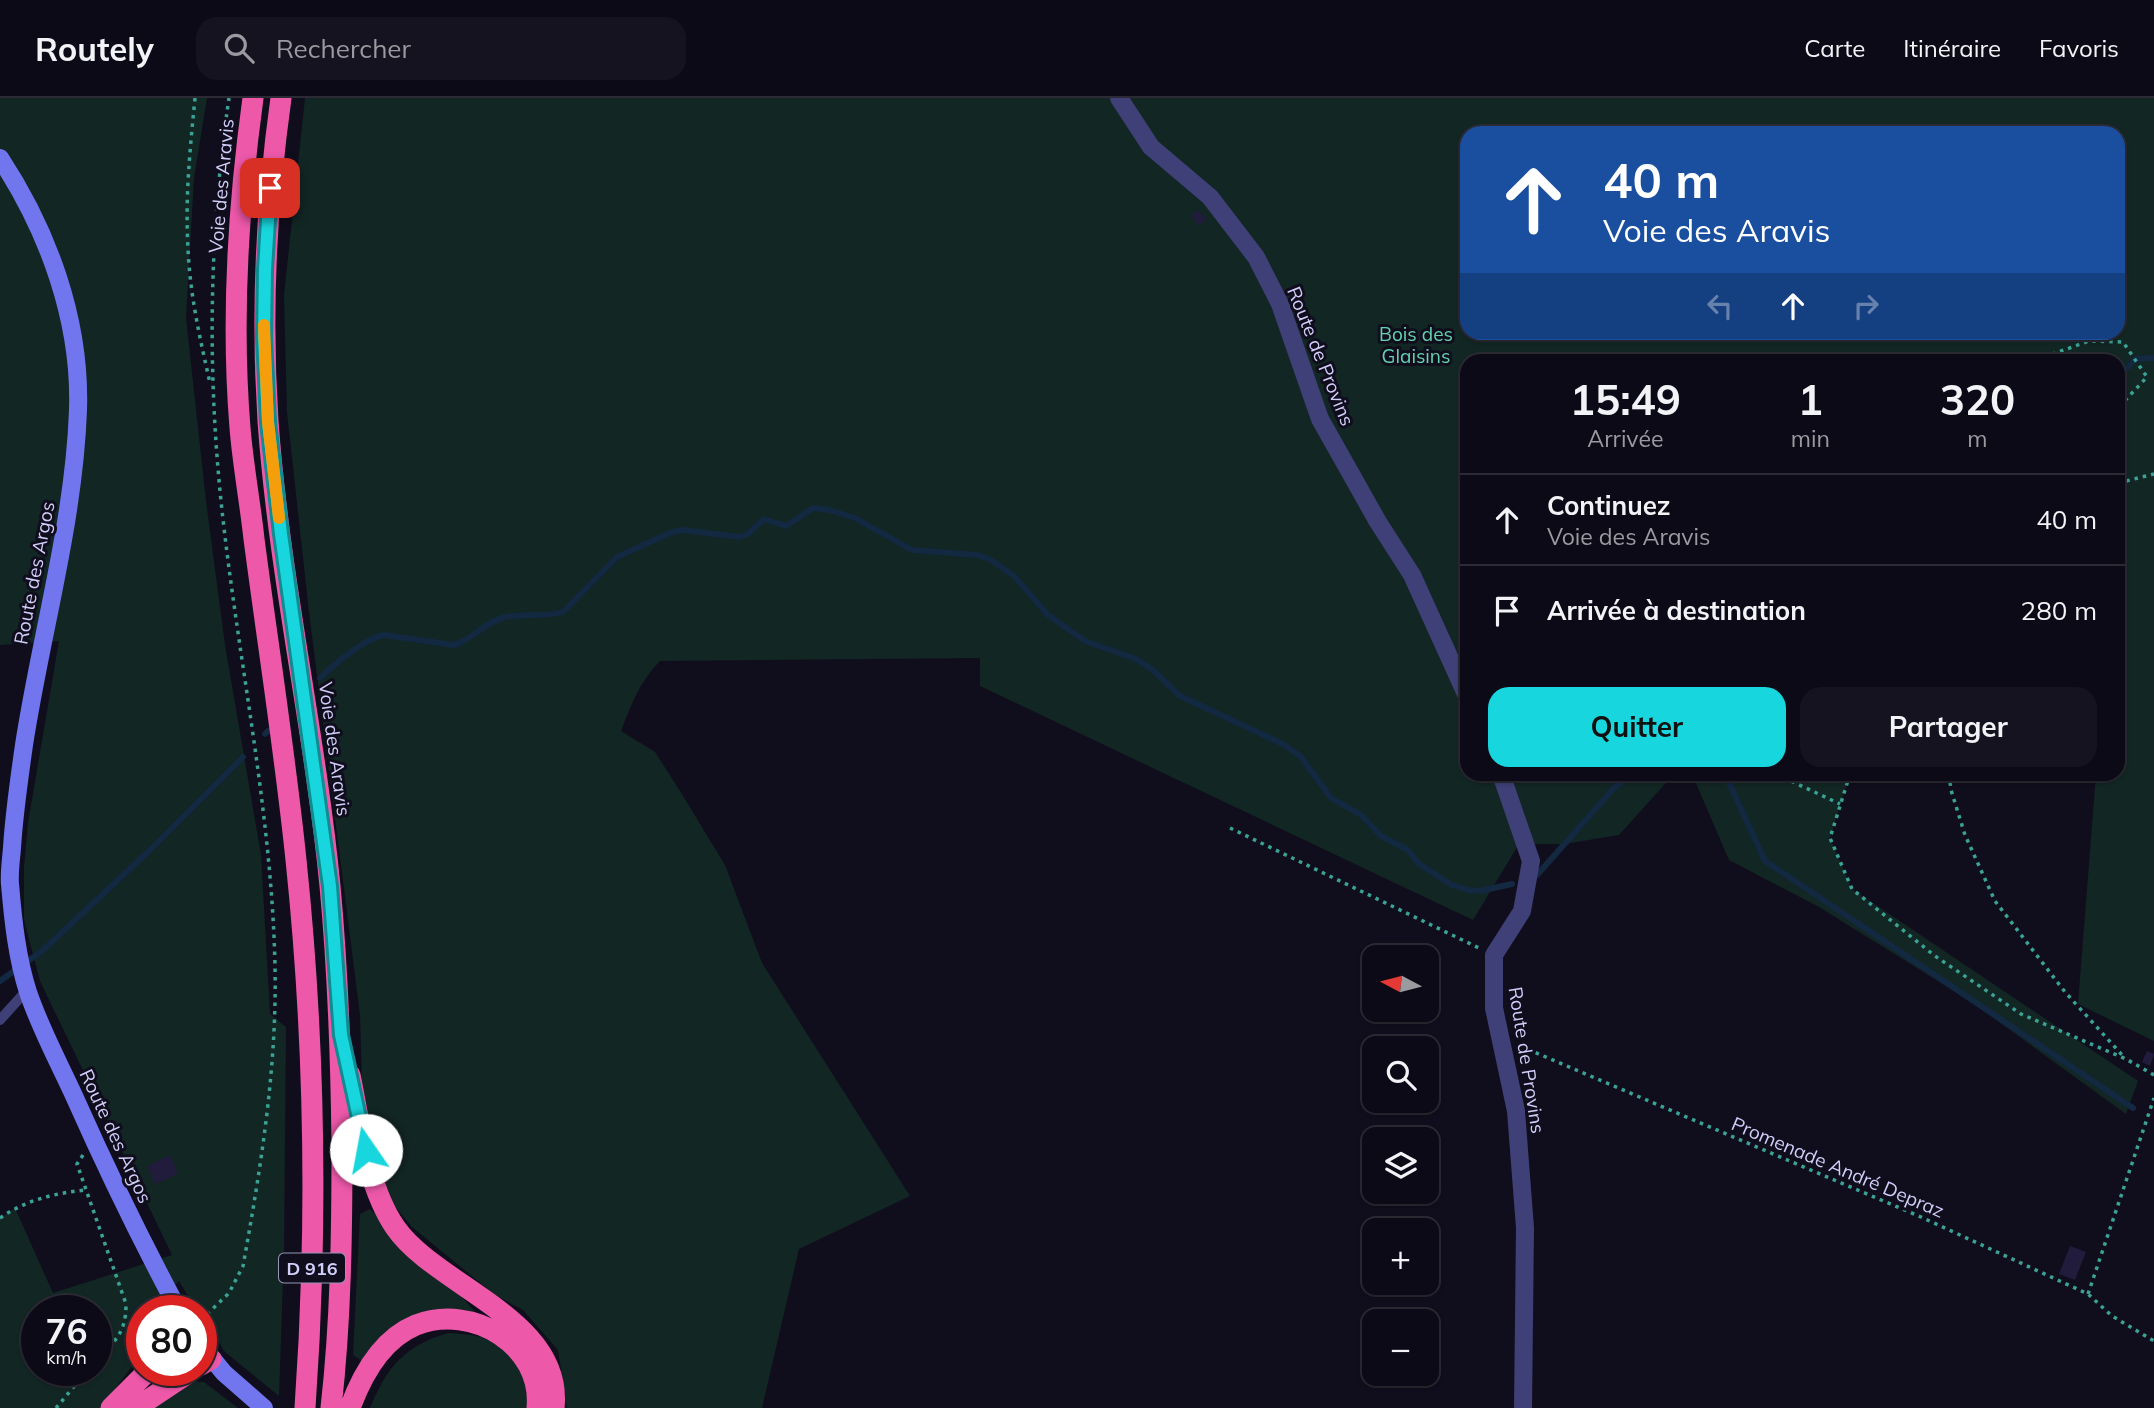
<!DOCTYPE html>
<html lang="fr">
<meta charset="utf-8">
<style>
body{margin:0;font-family:Mulish,sans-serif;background:#15131f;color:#f1f3f6;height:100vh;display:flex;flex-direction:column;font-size:26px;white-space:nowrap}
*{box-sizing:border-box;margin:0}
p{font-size:23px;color:#9a9aa1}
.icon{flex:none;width:38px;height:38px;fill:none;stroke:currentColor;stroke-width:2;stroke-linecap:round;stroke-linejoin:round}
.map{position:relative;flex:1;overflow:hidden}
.drawer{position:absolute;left:1460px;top:256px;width:665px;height:427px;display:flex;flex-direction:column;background:#0c0a16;border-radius:21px;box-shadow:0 2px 5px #0004,0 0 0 2px #2c2b35}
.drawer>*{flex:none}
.top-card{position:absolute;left:1460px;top:28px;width:665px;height:214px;border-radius:21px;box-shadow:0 2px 5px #0004,0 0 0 2px #2c2b35;background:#1a4fa0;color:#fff;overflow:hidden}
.needle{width:46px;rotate:277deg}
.controls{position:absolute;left:1362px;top:847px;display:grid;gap:14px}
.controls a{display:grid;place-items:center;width:77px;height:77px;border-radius:14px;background:#0c0a16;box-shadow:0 2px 5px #0004,0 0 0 2px #2c2b35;font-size:35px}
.speed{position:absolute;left:21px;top:1197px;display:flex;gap:14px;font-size:35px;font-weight:700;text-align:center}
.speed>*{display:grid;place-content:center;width:91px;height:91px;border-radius:50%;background:#0c0a16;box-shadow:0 2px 5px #0004,0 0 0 2px #2c2b35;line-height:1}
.speed small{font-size:18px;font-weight:400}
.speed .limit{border:10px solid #d22;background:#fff;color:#111}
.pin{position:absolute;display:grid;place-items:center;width:60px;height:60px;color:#fff;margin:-30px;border-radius:14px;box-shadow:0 4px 10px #0006}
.me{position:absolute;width:77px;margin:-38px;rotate:348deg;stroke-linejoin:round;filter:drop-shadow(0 0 5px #0008)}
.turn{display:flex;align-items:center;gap:24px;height:147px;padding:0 28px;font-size:32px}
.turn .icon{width:91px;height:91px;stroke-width:2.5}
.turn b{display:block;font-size:49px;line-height:60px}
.lanes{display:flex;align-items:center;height:66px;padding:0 28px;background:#0003;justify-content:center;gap:35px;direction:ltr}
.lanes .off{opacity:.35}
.eta{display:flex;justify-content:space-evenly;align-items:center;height:119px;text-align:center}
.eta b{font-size:42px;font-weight:700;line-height:49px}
.button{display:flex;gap:14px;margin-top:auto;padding:14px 28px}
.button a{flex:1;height:80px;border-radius:21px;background:#18d6dd;color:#111;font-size:28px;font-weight:700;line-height:80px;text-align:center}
.button a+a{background:#15131f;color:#f1f3f6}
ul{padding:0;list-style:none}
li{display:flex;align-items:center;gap:21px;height:91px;padding:0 28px;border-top:2px solid #2c2b35}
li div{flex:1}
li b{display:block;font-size:26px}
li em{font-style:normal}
header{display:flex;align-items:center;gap:42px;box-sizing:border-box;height:98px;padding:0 35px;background:#0c0a16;border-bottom:2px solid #2c2b35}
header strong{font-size:33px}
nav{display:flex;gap:38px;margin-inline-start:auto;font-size:24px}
.search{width:490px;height:63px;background:#15131f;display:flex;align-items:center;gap:18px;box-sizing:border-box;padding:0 24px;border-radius:21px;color:#9a9aa1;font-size:26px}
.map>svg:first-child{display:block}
.green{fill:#122624;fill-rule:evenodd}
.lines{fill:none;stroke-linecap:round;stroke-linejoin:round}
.stream{stroke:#132841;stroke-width:6}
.building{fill:#211c3c}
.path{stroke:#3aa396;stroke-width:3.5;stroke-dasharray:3.5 5;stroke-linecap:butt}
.lane{stroke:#3e4077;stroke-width:10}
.street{stroke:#3e4077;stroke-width:18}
.secondary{stroke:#7176ef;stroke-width:18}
.highway{stroke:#ed58a9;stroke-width:21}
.route-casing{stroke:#108b90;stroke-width:18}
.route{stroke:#18d6dd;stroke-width:12}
.slow{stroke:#f59e0b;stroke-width:12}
.labels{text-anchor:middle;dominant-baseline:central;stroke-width:6;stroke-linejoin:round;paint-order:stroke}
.shield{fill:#100e1d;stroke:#9795b8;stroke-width:2}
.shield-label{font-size:18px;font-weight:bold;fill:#d1cffa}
.street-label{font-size:19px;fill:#d1cffa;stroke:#100e1d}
.park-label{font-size:19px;fill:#64d1af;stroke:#100e1d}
</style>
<header>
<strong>Routely</strong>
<div class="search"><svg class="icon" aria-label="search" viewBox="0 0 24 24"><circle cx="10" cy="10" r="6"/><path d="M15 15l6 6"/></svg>Rechercher</div>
<nav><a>Carte</a><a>Itinéraire</a><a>Favoris</a></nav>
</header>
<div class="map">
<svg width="2154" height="1310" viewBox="0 0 2154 1310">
<rect width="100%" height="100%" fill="#100e1d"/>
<path class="green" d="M0,0H207L194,80L186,220L206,403L225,547L261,757L270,916L286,929L284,1152L279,1298L225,1254L201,1217V1213H197L179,1183L157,1207L156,1213H142V1255L101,1310H0V1120L15,1110L53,1195L172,1157L40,883L24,822V769L28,725L59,543L0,547ZM37,1213H96V1272H37Z
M305,0H2154V943L2078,906L2096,676H2118V262H1466V676H1674L1619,737L1564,746H1519L1473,822L980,588V560L660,563C640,583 631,607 621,633L655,654L680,693L725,767L762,865L910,1098L799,1151L762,1310H567L558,1252L523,1212L495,1197L412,1129L384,1095L362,983L360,917L309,514L287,314L284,197ZM1466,35H2118V234H1466Z
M1692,676H1850L1830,740L1852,791L2138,983L2126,1016L1970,903L1819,809L1729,762Z
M370,1111L449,1184L475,1214H455L365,1265L353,1257L360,1116Z
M448,1235C477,1237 514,1240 525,1271C529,1284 531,1297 534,1310H370C387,1269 404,1248 448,1235Z
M190,1283L204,1284L238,1310H146Z"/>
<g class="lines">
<path class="stream" d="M2118,278L2136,261L2154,260
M320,580C333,567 366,540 384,537L454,547C472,542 484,525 502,520C522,514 544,520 563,514L617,459L672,434L684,432L739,439L748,436L764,421L786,428L813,410L829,412L855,420L912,452L978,457L991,462L1014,478L1048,517L1085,543L1136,561L1153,572L1180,598L1283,646L1301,659L1331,700L1361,717L1381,738L1408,752L1418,765L1430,773L1452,787L1468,792L1480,793L1512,786
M265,636L268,633
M1725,676L1765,763L2133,1010
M1537,777L1615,689L1633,676
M0,883L42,853L151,751L243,659"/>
</g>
<path class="building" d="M1198,112L1207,121L1199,128L1191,118Z
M2147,953L2154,956L2150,968L2142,964Z
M170,1057L178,1076L155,1086L147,1068Z
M2070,1148L2086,1154L2075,1182L2059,1176Z"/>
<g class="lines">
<path class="path" d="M195,0C190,51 185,100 188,151C190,197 200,241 210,285
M2036,262L2089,243L2123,244L2147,279L2118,310
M2118,385L2154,376
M1776,676L1840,706
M1850,676L1830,740L1852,791L1935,858L2021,916L2126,961L2154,977
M1949,676L1951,692L1965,737L1995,803L2065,894L2123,958
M1519,680L1537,676
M1230,730L1479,850
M1520,948L1921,1119L2088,1196L2112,1218L2154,1243
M83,1057L77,1066L126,1206C126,1236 115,1242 96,1263
M0,1120C26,1102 55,1095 86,1092
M2088,1196L2154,1000
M201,1222L229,1195L243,1168C261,1069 277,969 275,869C272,721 241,576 224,430C207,287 208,142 229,0
M56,1310L88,1272"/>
<path class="lane" d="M0,922L27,892"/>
<path class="street" d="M1119,0L1151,49L1210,99L1256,159L1280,206L1320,321L1378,424L1412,477L1466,596
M1501,676L1531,763L1522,813L1494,857V910L1516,1013L1525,1130L1523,1310"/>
<path class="secondary" d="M0,60C48,133 81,222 78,312C74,425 41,536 24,647C19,682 14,716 12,750C11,762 9,775 10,786C13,822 17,860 28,894C40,930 59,965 75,1000C107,1072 142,1144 179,1213
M201,1247L224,1275L264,1310"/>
<path class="highway" d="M253,0C238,109 231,219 240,330C243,367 250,404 254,441C268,548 285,655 296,762C315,944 318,1127 305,1310
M281,0C266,107 261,215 268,323C279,479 315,633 330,788C338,874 341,960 342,1046C342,1134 341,1222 331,1310
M350,977C360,1025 367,1088 395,1129C435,1188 564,1221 554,1310
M201,1267L211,1261
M111,1310L149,1272
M136,1310L193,1272
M350,1310C362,1277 382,1241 416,1227C472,1205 543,1247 537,1310"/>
</g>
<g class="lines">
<defs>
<path id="route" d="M270,90L265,171L264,239L268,324L281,436L330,788L341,937L366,1052"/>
</defs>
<use href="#route" class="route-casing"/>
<use href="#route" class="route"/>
<path class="slow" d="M264,227L268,324L279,420"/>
</g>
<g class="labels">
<rect class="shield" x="279" y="1155.5" width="66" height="29" rx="5"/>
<g class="shield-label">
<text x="312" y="1170">D 916</text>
</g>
<g class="street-label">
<text transform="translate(221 88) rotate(-85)">Voie des Aravis</text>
<text transform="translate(1321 258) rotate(68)">Route de Provins</text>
<text transform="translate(34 475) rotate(-79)">Route des Argos</text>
<text transform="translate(335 651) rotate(82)">Voie des Aravis</text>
<text transform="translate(1527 962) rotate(81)">Route de Provins</text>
<text transform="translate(116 1038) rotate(65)">Route des Argos</text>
<text transform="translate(1838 1069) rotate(23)">Promenade André Depraz</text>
</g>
<g class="park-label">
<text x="1416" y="236">Bois des<tspan x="1416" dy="22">Glaisins</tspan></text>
</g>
</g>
</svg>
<div class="controls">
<a><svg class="needle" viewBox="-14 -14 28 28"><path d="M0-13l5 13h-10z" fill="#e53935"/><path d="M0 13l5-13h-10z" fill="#9a9aa1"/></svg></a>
<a><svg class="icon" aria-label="search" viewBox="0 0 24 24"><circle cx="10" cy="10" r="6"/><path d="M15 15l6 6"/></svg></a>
<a><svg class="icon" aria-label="layers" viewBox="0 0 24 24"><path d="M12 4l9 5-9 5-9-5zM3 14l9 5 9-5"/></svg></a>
<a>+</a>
<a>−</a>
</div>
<div class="speed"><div>76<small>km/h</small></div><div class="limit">80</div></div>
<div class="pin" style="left:270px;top:90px;background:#d93025"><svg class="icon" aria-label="arrive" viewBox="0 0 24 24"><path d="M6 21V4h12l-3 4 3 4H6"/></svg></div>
<svg class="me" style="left:366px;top:1052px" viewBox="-20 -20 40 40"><circle r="19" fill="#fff"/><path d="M0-13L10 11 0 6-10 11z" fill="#18d6dd"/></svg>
<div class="top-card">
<div class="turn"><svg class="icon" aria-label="ahead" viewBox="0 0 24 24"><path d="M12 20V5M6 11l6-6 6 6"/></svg><div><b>40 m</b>Voie des Aravis</div></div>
<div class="lanes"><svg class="icon off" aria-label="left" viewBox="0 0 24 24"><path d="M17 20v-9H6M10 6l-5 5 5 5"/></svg><svg class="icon" aria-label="ahead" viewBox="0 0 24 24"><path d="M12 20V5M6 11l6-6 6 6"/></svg><svg class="icon off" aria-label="right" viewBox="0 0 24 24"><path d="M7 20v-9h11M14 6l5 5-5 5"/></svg></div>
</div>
<section class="drawer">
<div class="eta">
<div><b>15:49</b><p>Arrivée</p></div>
<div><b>1</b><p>min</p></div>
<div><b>320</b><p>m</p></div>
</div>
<ul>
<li><svg class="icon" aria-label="ahead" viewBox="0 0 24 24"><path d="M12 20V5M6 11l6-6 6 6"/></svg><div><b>Continuez</b><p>Voie des Aravis</p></div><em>40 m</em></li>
<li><svg class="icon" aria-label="arrive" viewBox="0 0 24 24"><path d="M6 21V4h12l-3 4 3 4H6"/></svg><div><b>Arrivée à destination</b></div><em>280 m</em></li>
</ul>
<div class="button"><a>Quitter</a><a>Partager</a></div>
</section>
</div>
